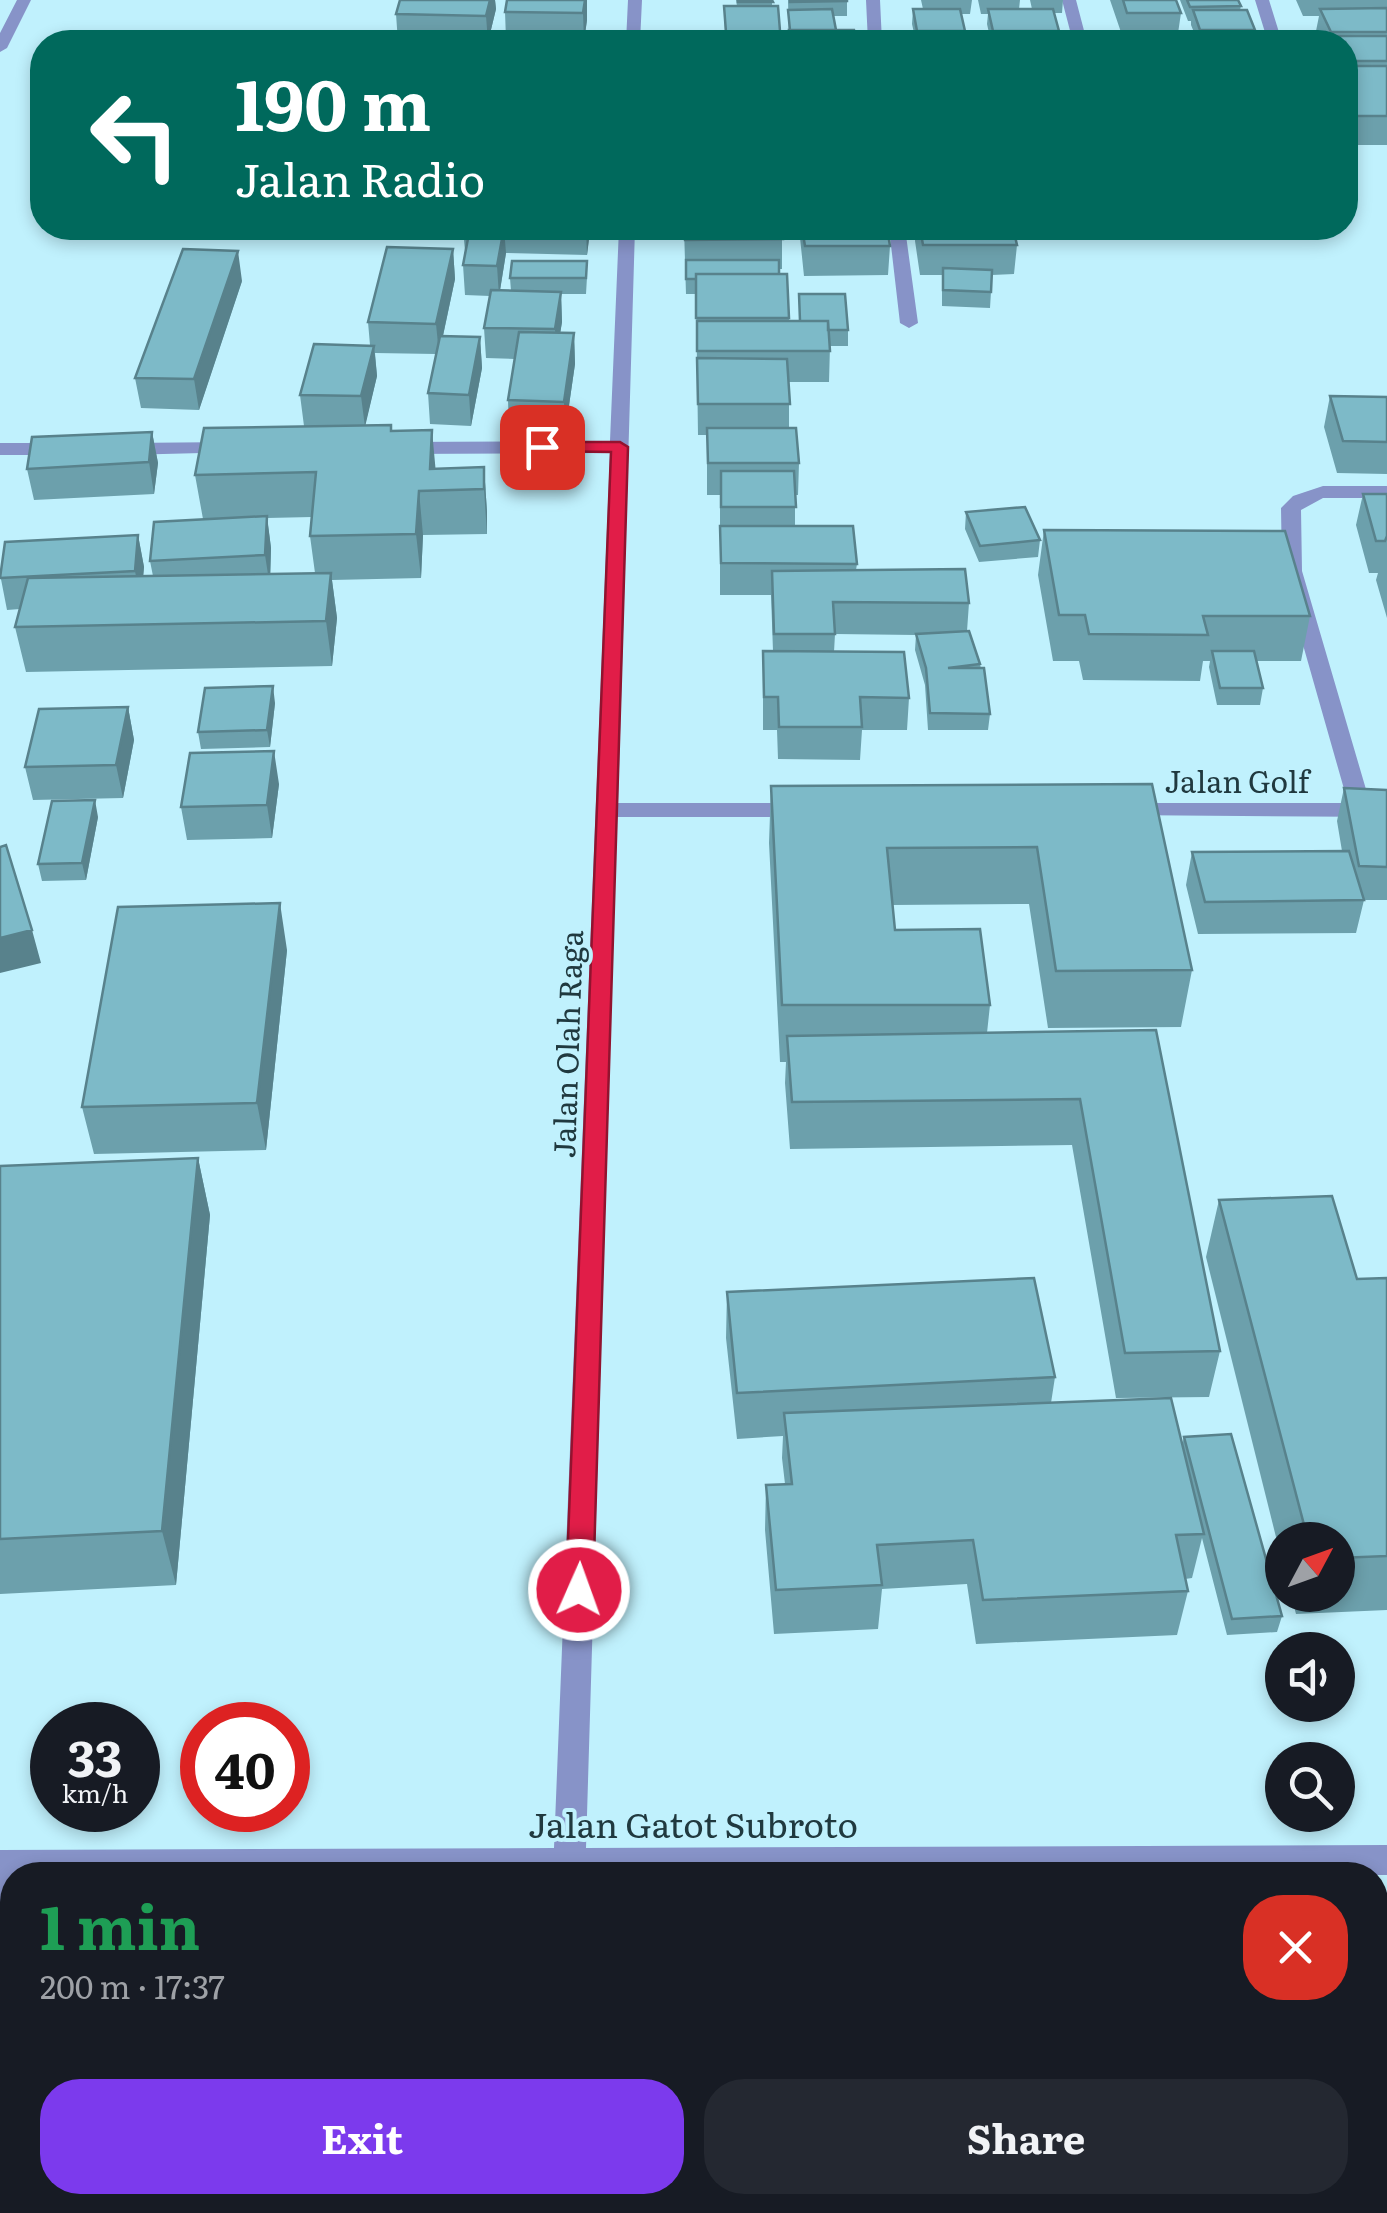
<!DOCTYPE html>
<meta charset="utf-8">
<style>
body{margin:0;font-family:Literata,serif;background:#242831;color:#f1f3f6;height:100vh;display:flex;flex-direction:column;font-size:38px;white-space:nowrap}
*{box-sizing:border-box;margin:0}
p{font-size:32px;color:#9ea1a6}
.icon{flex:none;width:55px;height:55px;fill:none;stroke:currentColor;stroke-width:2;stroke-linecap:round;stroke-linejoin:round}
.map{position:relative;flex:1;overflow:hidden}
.details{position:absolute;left:0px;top:1862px;width:1388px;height:352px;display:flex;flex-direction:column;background:#171b24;border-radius:40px 40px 0 0;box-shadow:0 5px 15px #0003}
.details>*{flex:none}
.banner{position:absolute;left:30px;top:30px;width:1328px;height:210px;border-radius:40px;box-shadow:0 5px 15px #0003;background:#00695c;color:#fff;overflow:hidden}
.needle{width:65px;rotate:49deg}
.fabs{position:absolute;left:1265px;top:1522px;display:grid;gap:20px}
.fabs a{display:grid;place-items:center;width:90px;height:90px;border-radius:50%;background:#171b24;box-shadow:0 5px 15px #0003;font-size:50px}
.speed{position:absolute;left:30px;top:1702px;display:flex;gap:20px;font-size:50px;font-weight:700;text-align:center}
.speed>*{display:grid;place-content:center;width:130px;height:130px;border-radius:50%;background:#171b24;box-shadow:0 5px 15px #0003;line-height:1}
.speed small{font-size:25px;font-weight:400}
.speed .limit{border:15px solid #d22;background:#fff;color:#111}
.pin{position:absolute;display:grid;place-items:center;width:85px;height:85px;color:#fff;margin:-42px;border-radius:20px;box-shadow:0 5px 15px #0006}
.me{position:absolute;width:110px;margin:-55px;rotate:2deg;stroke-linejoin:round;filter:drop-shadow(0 0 8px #0008)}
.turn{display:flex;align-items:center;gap:35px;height:210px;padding:0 40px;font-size:45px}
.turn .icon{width:130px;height:130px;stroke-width:2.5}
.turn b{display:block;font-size:70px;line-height:85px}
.round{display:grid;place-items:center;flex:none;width:105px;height:105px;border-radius:40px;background:#242831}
.summary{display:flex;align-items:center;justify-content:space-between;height:170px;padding:0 40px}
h1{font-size:60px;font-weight:700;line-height:75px;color:#1e9e55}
.action{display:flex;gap:20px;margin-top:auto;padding:20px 40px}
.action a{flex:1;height:115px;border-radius:40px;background:#7c3aed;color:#fff;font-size:40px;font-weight:700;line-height:115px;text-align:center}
.action a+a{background:#242831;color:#f1f3f6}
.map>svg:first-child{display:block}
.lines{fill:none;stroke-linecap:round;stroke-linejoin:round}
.minor{fill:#8793c8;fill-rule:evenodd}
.wall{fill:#6ca0ac;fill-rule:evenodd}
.shaded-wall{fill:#58828c}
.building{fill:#7dbac8;stroke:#58828c;stroke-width:2.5}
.route{fill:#e11d48;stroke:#92132f;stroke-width:2.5}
.labels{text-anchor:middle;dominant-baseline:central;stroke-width:8;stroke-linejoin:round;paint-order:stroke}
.street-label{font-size:30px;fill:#20393f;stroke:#c0f1fd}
.near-street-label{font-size:35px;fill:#20393f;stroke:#c0f1fd}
</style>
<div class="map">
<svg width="1387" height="2213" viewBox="0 0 1387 2213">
<rect width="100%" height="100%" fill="#c0f1fd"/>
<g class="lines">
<path class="minor" d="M17,0H31L7,48L0,52V33Z
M628,0H642L640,42H626Z
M866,0H880L882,42H868Z
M1062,0H1076L1087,42H1073Z
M1255,0H1269L1282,42H1268Z
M619,228H635L618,803H802L813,810L802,817H617L586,1848L1387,1845V1875H12V1912L0,1918V1850L554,1848L610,453L399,454L390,448L399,442L610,441Z
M889,228H905L918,323L909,328L900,323Z
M234,442L241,444V452L124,455L115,449L124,443Z
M0,443H64L73,449L64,455H0Z
M1323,486H1387V498H1323L1301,510L1302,571L1370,803H1387V817L1119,815L1116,810L1119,805L1127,803H1348L1282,571L1281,508L1293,496Z
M1375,2072H1387V2106H1375Z
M0,2129L12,2130V2164L0,2163Z
M534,2202H570V2213H534Z"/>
</g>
<path class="wall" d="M400,0H495L496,9L488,42H398L396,14Z
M587,0V20L584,41L506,39L505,12Z
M736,0H772V6L780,31V42L725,35L724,6H737Z
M788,0H847V16H833L836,30L856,42H789Z
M921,0H972L970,14H961L965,31L964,42H916L912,24L913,9H923Z
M978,0H1020L1019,9H1032L1030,0H1063L1062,13H1054L1059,31L1058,37L1069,42H991L987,24L988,14H981Z
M1110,0H1176L1181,13L1177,40L1190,42H1131L1132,41H1124Z
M1180,0H1238L1241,6L1240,10L1255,30L1253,42H1198L1191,25V21H1188Z
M1296,0H1387V145H1345V42H1318L1315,36L1319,16H1303Z
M463,228H590L587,255L506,253L500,291H511L510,278L587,277L586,294H561L562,322L560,333H574L575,364L565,433L509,431L508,400L515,359L486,358L484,328L490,296L465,295L463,265L465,251Z
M684,228H782V269H779V274H787L789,321H799V294L848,330V346H830L829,382H789V428L799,463L798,495H795V526L857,564L856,570L969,603L967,631L980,664L990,714L988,730H928L925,685L915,650L916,635L835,634L834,652L909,698L907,730H862L860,760L778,759L777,730H763V651H773L771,595H720V495H707V435H698L696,294H686Z
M799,228H887L890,246L888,275L804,276Z
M916,228H1013L1017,245L1014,274L992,275L990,308L942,306V275H920L915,241Z
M453,249L455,279L443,336L480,337L482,368L471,426L430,424L428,393L436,354L375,353L377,376L365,425L392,431L436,469L484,467L487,512V534L423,535L421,578L332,580L337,618L332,666L26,672L15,627L20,609L7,610L0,574L138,535L144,567L143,576H153L150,561L203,519L195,475L304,426L300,395L370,345L368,322ZM312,517L310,536L315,573L270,574L271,548L267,518Z
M242,281L199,410L141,408L135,378Z
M1330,396L1387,397V474L1337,473L1324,427Z
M152,432L158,463L154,494L34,500L27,469Z
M1363,494H1387V618L1376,580L1378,573H1369L1356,525Z
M966,512L1040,540L1038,557L979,562L965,529Z
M1044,530L1310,616L1301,661H1256L1263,688L1260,705H1217L1209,667L1210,661H1203L1200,681L1083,680L1079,661H1053L1038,575Z
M275,703L270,747L201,749L198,732Z
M128,707L134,740L123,798L33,800L25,767Z
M279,784L272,838L187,840L181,807Z
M1152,784L1192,970L1181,1027L1048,1028L1029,904L892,905L895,930L990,1005L987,1033L1156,1030L1220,1351L1209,1397L1116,1398L1072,1145L790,1149L785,1083L786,1062H780L769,843L771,786Z
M1344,788L1387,790V900H1364L1356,933L1198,934L1186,885L1192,852L1342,851L1337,821Z
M98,817L86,880L42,881L38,864Z
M287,950L266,1150L94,1154L82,1107Z
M198,1158L210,1215L176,1585L0,1594V1166Z
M1219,1200L1357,1279L1387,1278V1610L1296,1614L1291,1595H1338V1540H1282V1561L1206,1257Z
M727,1292L1055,1377L1051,1403L1182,1445L1184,1437L1282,1616L1277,1632L1227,1635L1202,1538L1192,1578L1185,1579L1188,1591L1177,1635L976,1644L967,1584L882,1589L878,1629L774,1634L765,1530L766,1485L785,1484L782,1458L783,1436L737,1439L726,1338Z"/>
<path class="shaded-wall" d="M490,0H495L496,9L488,42L486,16Z
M585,0H587V20L584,41L583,13Z
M504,228L506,253L499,296L497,266Z
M586,228H590V232L587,255Z
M453,249L455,279L439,354L436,324Z
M238,251L242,281L199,410L194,379Z
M561,292L562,322L556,360L555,329Z
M574,333L575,364L565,433L564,402Z
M480,337L482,368L471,426L469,395Z
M374,346L377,376L365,427L361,396Z
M432,430L436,474L430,469Z
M152,432L158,463L154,494L149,462Z
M484,467L487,512V534L484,489Z
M419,491L423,535L421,578L416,534Z
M267,516L271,548L270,587L265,555Z
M138,535L144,567L141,603L135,571Z
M331,573L337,618L332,666L326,621Z
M273,686L275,703L270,747L267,730Z
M128,707L134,740L123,798L116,765Z
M274,751L279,784L272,838L267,805Z
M95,800L98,817L86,880L82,863Z
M280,903L287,950L266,1150L257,1103Z
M32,930L41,963L0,973V938Z
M198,1158L210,1215L176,1585L162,1531Z
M330,2202H339L341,2213H328Z"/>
<path class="building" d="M400,0H490L486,16L396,14Z
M507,0H585L583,13L505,12Z
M738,0H772L773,2H738Z
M790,0H847V1L790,2Z
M1123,0H1176L1181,13H1127Z
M1187,0H1238L1241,6L1190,7Z
M724,6H778L780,31L726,32Z
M1387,8V32H1331L1320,9Z
M832,9L836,30H790L788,10Z
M913,9H960L965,31H917Z
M988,9H1053L1059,31H993Z
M1193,10H1247L1255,30H1200Z
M789,30H854L856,42H791Z
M717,35H779L780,42H718Z
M1324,36H1387V61H1345V42H1327Z
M1001,37H1067L1069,42H1002Z
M1132,40H1189L1190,42H1132Z
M1345,66H1387V116H1346Z
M470,228H504L497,266L463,265Z
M684,228H782L783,239L685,240Z
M802,228H887L890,246H805Z
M920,228H1013L1017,245H923Z
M387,247L453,249L436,324L368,322Z
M183,249L238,251L194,379L135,378Z
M686,260H779V274H696V279H686Z
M512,261H587L586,278H510Z
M943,268L992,270L991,292L943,290Z
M696,274H787L789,318H696Z
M491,290L561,292L555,329L484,328Z
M799,294H845L848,330H828V321H800Z
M697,321H828L830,351H697Z
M519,332L574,333L564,402L508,400Z
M440,336L480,337L469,395L428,393Z
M314,344L374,346L361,396L300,395Z
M697,358L787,359L790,404H698Z
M1330,396L1387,397V442L1343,441Z
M391,425V431L432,430L430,469L484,467V489L419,491L416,534L310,536L316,472L195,475L204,428Z
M707,428H796L799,463H708Z
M152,432L149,462L27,469L32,437Z
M721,471H794L796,507H721Z
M1363,494H1387V536L1385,541H1376Z
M1025,507L1040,540L980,546L966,512Z
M267,516L265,555L150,561L154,522Z
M720,526H853L857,564L721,563Z
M1044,530L1285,531L1310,616H1203L1208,635L1089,634L1085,615H1059Z
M138,535L135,571L0,578L5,542Z
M965,569L969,603L833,602L835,634H774L772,571Z
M331,573L326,621L15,627L28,578Z
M969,631L980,664L948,668H984L990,714L930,713L926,668L916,634Z
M763,651L904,652L909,698L860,697L862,727H779L778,697H764Z
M1212,651H1254L1263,688H1220Z
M273,686L267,730L198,732L205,688Z
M128,707L116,765L25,767L39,709Z
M274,751L267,805L181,807L190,753Z
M1152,784L1192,970L1056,971L1037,847L887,848L895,930L980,929L990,1005H782L771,786Z
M1344,788L1387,790V867L1359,866Z
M95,800L82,863L38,864L52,801Z
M6,845L32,930L0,938V847Z
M1349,851L1364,900L1205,902L1192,852Z
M280,903L257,1103L82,1107L118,907Z
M1156,1030L1220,1351L1125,1353L1080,1099L792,1102L787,1036Z
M198,1158L162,1531L0,1539V1166Z
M1332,1196L1357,1279L1387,1278V1556L1338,1558V1540H1308L1219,1200Z
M1034,1278L1055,1377L737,1393L727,1292Z
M1171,1398L1204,1534L1176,1535L1188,1591L983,1600L973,1540L877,1545L882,1585L776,1590L766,1485L792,1484L784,1413Z
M1231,1434L1282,1616L1232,1619L1184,1437Z
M0,2157L12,2158V2202H330L328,2213H0Z
M376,2209H473V2213H375Z"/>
<path class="route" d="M542,442H620L628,447L593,1590L589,1598L579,1601L570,1598L566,1590L611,452L536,451V443Z"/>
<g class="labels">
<g class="street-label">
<text x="1237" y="780">Jalan Golf</text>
<text transform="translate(566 1044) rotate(-88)">Jalan Olah Raga</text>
</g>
<g class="near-street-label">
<text x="693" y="1823">Jalan Gatot Subroto</text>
</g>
</g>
</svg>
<div class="fabs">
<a><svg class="needle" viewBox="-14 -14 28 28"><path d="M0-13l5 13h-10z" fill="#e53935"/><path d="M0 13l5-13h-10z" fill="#9ea1a6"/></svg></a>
<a><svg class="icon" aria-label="sound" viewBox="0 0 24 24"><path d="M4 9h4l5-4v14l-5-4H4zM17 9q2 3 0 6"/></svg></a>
<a><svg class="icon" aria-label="search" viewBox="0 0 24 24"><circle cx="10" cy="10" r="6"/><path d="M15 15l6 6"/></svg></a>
</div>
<div class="speed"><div>33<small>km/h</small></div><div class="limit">40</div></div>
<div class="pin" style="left:542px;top:447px;background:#d93025"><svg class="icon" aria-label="arrive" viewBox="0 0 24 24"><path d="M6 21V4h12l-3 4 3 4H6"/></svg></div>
<svg class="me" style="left:579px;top:1590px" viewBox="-20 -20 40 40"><circle r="17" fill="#e11d48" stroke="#fff" stroke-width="3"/><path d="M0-11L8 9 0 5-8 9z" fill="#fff"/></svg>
<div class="banner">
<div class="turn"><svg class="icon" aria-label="left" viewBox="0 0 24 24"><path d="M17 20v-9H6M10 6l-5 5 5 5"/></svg><div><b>190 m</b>Jalan Radio</div></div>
</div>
<section class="details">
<div class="summary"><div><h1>1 min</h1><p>200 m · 17:37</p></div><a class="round" style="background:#d93025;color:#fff"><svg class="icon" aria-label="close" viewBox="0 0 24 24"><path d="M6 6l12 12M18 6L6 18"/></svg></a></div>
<div class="action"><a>Exit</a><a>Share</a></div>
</section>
</div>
